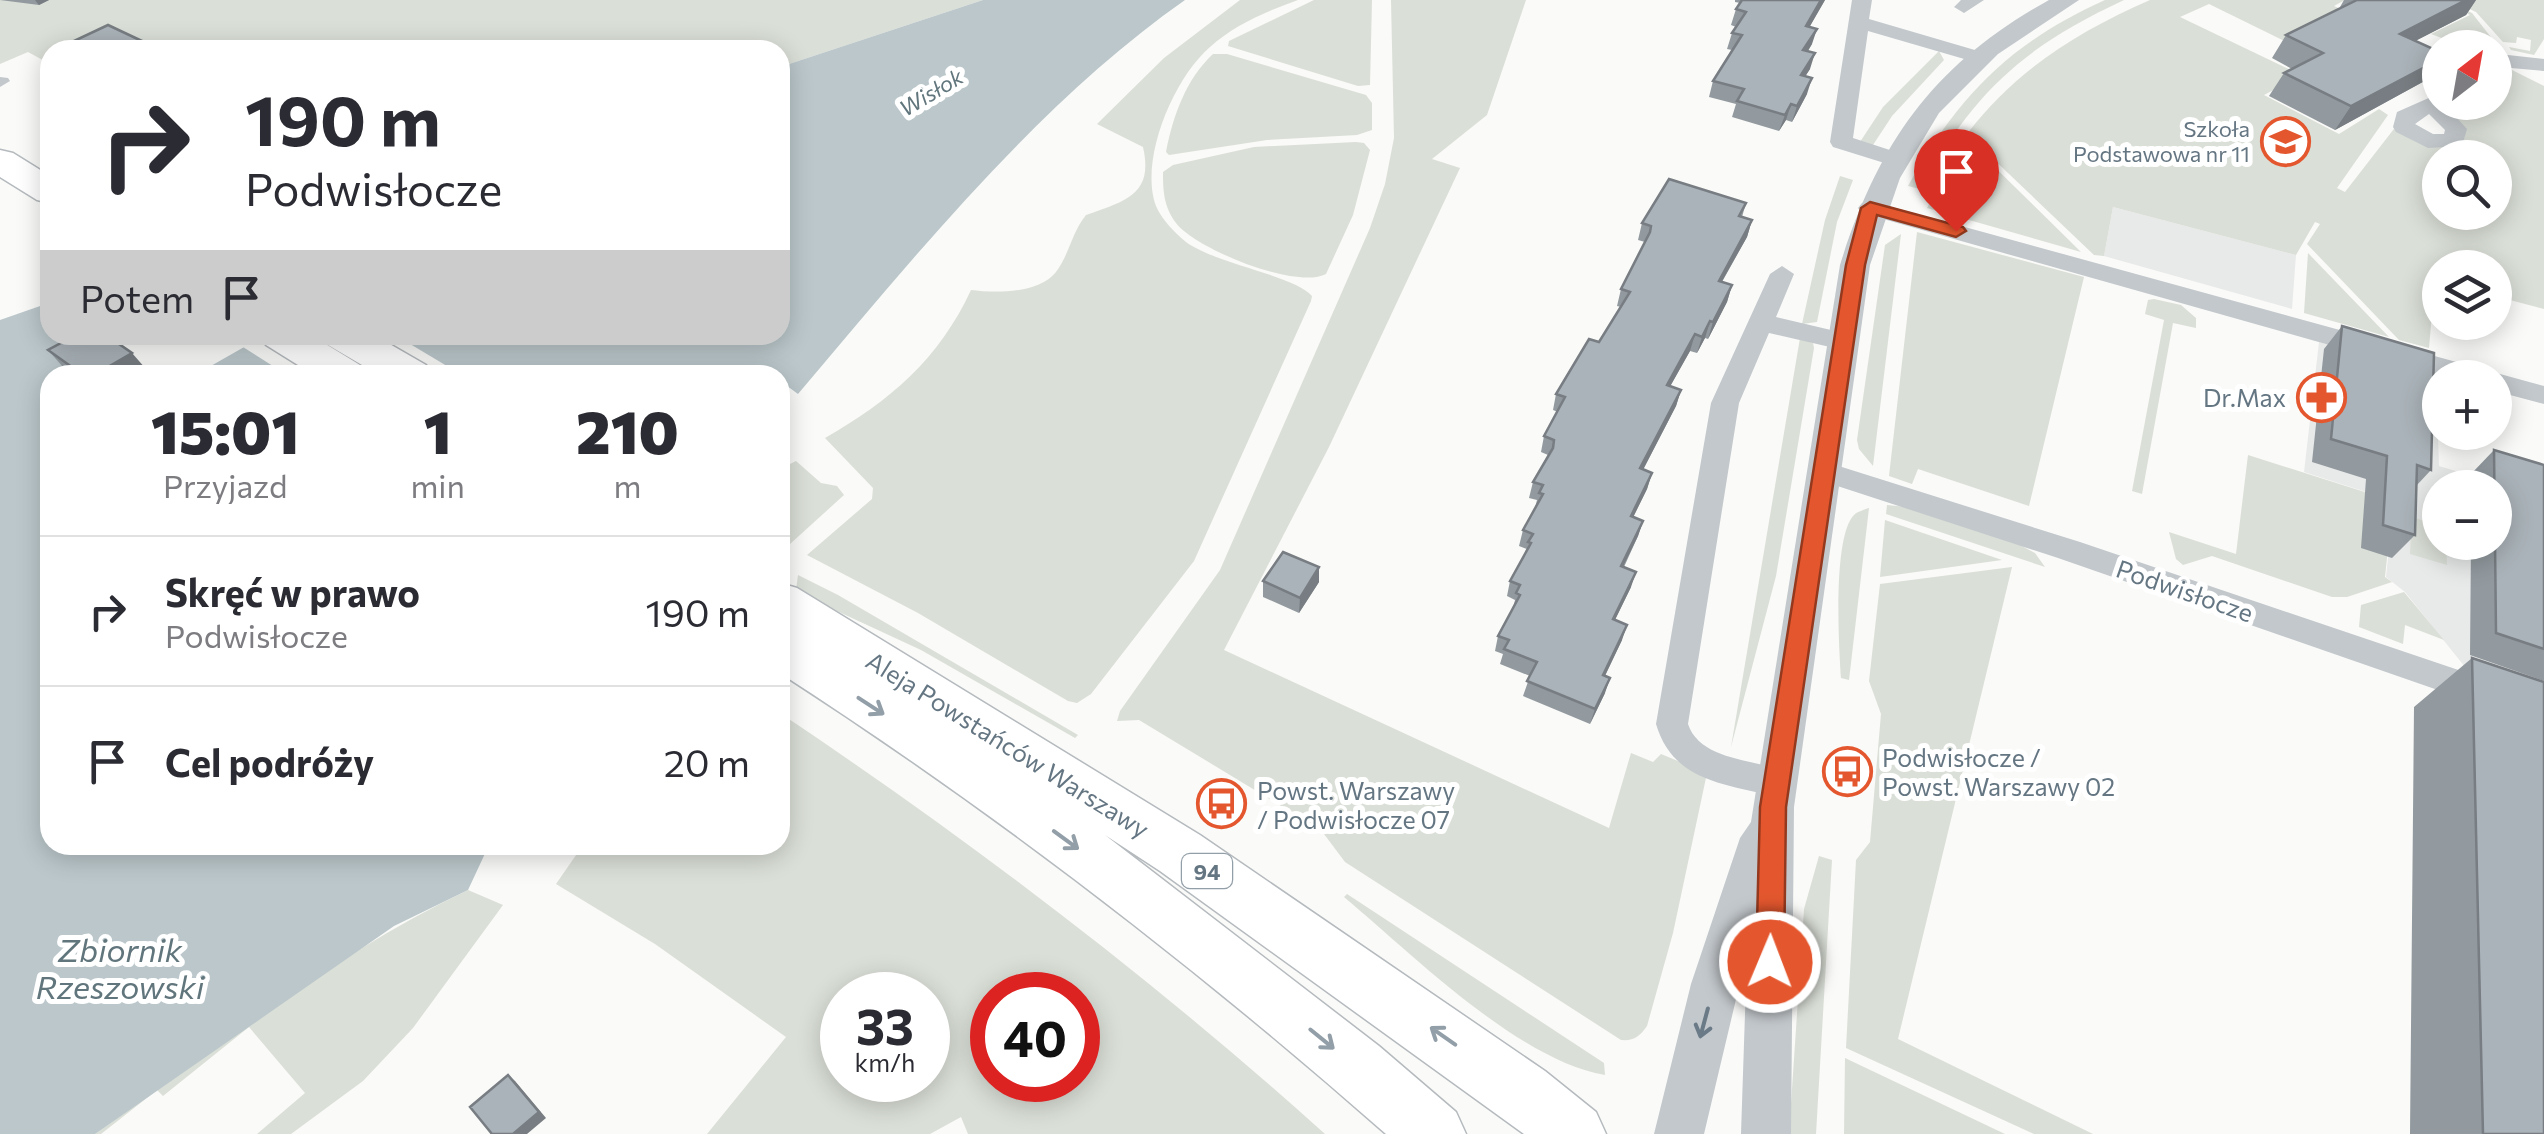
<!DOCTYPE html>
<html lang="pl">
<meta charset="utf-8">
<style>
body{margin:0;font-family:Commissioner,sans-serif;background:#f2f2f3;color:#2b2b33;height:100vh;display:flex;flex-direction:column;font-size:38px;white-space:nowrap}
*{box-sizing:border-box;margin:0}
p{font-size:32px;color:#7c7c81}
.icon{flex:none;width:55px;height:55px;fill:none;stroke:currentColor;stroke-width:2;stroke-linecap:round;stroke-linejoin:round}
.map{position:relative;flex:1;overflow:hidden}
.panel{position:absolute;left:40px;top:365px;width:750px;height:490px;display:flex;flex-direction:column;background:#fff;border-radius:30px;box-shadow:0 5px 25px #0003}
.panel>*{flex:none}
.banner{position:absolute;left:40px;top:40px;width:750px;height:305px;border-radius:30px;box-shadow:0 5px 25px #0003;background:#fff;color:#2b2b33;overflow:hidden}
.needle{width:65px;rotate:31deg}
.tools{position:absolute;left:2422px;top:30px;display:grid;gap:20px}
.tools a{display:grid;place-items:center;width:90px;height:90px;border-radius:50%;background:#fff;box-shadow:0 5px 25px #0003;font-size:50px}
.speed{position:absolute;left:820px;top:972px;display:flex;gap:20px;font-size:50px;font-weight:700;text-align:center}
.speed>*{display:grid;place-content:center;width:130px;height:130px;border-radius:50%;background:#fff;box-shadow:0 5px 25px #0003;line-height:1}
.speed small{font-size:25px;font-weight:400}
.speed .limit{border:15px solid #d22;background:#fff;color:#111}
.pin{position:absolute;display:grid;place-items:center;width:85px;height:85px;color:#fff;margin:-102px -42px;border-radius:50% 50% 50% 0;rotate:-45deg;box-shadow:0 0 10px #0007}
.pin .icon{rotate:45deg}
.me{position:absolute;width:110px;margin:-55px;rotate:1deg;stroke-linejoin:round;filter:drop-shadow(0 0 8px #0008)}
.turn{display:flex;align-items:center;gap:35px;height:210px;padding:0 40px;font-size:45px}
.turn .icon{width:130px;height:130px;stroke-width:2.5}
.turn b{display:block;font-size:70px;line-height:85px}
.then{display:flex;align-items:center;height:95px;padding:0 40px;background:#0003;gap:20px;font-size:38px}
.eta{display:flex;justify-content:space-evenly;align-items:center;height:170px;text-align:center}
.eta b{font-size:60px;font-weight:800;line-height:70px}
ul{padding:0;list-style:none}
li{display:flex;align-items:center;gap:30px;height:150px;padding:0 40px;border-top:2px solid #e1e1e2}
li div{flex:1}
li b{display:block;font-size:38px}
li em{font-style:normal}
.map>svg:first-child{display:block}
.built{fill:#e8e9e9;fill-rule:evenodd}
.green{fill:#dadfd7;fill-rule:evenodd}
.water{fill:#bbc7cb}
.pier{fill:#fafaf8}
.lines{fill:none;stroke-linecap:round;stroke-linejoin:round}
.primary-casing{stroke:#b5babe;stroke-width:3}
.pedestrian{fill:#c3c8cc;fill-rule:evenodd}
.minor{fill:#c3c8cc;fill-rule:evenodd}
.tertiary{fill:#c3c8cc;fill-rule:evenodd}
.primary{fill:#fff;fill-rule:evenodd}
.wall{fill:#929a9f}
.shaded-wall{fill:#777d82}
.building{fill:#aab3b9;stroke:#777d82;stroke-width:2.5}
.oneway{stroke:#939fa8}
.oneway2{stroke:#6a7a87}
.route{fill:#e4572e;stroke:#94391e;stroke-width:2.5}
.labels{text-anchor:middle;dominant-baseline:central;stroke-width:10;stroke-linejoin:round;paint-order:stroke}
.far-water-label{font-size:22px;font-style:italic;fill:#60757c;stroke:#fff}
.far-poi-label{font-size:22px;fill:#657683;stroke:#fff;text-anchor:end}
.shield{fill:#fff;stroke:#939fa8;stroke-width:2.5}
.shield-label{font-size:22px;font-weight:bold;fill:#657683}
.poi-label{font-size:25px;fill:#657683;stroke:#fff;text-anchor:start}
.street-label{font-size:25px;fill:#657683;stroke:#fff}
.near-water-label{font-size:32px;font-style:italic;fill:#60757c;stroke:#fff}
</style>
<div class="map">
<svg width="2544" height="1134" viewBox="0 0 2544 1134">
<rect width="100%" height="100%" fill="#fafaf8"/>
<path class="built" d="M2113,207L2296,255L2292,309L2104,256Z
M2319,342L2425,373L2436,383L2439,466L2544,498V701L2473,677L2405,592L2386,577L2394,501L2304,472ZM2440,488H2495V542H2440Z"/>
<path class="green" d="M0,0H983L780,67V50H50V64L28,52L0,64Z
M1240,0H1298C1267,11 1234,25 1210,47C1175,77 1142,153 1154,200C1158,216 1174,232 1186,242C1216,264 1296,276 1312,296L1311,301L1194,561L1091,694L1077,703L1068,701L918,613L807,555L872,499L873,488L825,438C890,401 939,359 971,290C995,293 1039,294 1056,272C1069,255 1072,232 1086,215C1125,201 1154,195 1143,147L1097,124L1164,58Z
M1314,0H1372L1370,85L1358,86L1228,46L1229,41Z
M1391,0H1526L1487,115L1432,159L1460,168L1329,447L1224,650L1609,828L1631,753L1653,762L1661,754L1707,773L1673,933L1647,1026C1639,1037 1634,1041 1621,1040L1345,862L1321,830L1139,720L1117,721L1120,711L1220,570L1370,228L1385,184L1394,138Z
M2105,0H2124C2023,47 1974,92 1920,189L1908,186C1958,96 2010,43 2105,0Z
M2150,0H2345L2334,6L2375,25L2313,55L2209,4L2180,17L2320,84L2283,85L2264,95L2339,134L2379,109L2388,115L2337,188L2345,192L2397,125L2460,142L2466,131L2445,110L2444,103L2495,102V75L2508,68L2544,86V309L2495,296V268H2440V291L2434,290L2429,348L2399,340L2307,244L2320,224L2315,222L2296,255L2113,207L2104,256L2094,255L1967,134C2016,70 2077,32 2150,0ZM2440,158H2495V212H2440Z
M2450,0H2544V39L2534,55L2511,50L2509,47L2530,51L2531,40L2517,37L2516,43L2503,42L2476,12Z
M2445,1L2472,13L2497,45L2460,42L2463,46L2431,34L2470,15Z
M1939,51L1944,60L1892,116L1873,145H1858L1883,107Z
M1213,54H1227L1366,95L1372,103V130L1357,135L1267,140L1169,155L1166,152C1173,116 1186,79 1213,54Z
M1965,138L2081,252L1927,208Z
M1356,142L1364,143L1370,150L1353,215L1326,274C1296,290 1196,249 1176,223C1164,207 1163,192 1163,172L1173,165L1254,147Z
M1840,176L1853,180L1837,222L1817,322L1802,324L1825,220Z
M1917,232L2084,277L2029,506L1918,469L1912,484L1889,476Z
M1901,234L1873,466L1859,449L1857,440L1885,245Z
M2308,253L2389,337L2304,313Z
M2154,299L2181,305L2196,318V328L2173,323L2142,494L2132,491L2164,320L2145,314L2148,300Z
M1800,338L1813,343L1814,348L1776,576L1731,747Z
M2248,455L2393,501L2385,577L2392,582L2347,597H2332L2212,556L2183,565L2176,559L2169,532L2236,554Z
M796,461L821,483L837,486L844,495L790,544L780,538V469Z
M1887,505L1907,507L2020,545L2035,553L2045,567L1886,514Z
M1869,508L1849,680L1841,678C1839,648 1832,534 1855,514C1857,512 1866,509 1869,508Z
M2412,517L2440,526V542L2446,543L2447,565L2410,554Z
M1885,520L2002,560L1880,577Z
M2012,567L1898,1039L2093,1134H2034L1846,1048L1856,860L1870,842L1881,714L1869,681L1880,584Z
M798,575L838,595L1078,735L1075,738L921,650L811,599L796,590Z
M2404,592L2444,640L2405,625L2403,644L2359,627L2361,605Z
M780,713C971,841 1154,980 1325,1134H968L961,1117L930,1134H707L786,1037L655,944L556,884L583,845H780ZM842,995H928V1080H842ZM992,995H1078V1080H992Z
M1819,856L1832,860L1816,1134H1789L1804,909Z
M468,890L503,905L413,1028L363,1081L291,1134H257L305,1093L249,1027L163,1096L157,1090L101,1134H95C216,1048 334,954 468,890Z
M1347,894L1604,1063L1605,1075C1519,1061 1411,953 1344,897Z
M1845,1058L2005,1134H1844Z"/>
<path class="water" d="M983,0H1185C1038,103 914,257 798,394L783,383L780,384V375H195L265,335H780V67Z
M43,305L50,309V335H95L75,375H50V845H489L468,890L394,926L95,1134H0V320Z"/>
<path class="pier" d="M262,335H395L462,375H287L243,347Z"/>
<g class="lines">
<defs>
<path id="primary" d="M0,150L13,153L50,176V203L37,200L0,177Z
M260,335H311L360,365L366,375H314L266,345Z
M322,335H374L426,365L432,375H379L328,345Z
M780,583L797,588L1200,835L1545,1071L1596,1112L1606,1134H1524L1160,871L1105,835L1379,1046L1456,1112L1466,1134H1386C1195,966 994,811 780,673Z"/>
</defs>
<use href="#primary" class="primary-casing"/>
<path class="pedestrian" d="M0,77L8,78L10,81L0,87Z"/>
<path class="minor" d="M1852,0H1872L1869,19L1985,53L1988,57L1978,63L1868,31L1853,138L1902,154L1905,159L1902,164L1894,166L1833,147L1830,142Z
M1961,0H1984L1964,13L1954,7Z
M2508,55L2544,59V71L2511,68L2495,74V59Z
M2440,93V102H2449L2446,106L2467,129L2462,146L2428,148L2396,132L2393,127L2397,112ZM2429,114L2445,130L2444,134H2433L2415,124Z
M1870,201L2544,386V404L2495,391V378H2446L1862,213L1858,208L1862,203Z
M1782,266L1794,274L1776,317L1852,335L1856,341L1852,347L1843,350L1769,333L1739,403L1688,724C1700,761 1758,760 1789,772L1794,782L1789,792L1777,797C1726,784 1673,782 1656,724L1711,403L1770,274Z
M1826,462L2080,542L2544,699V727L2058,558L1816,479L1812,472L1816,465Z"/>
<path class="tertiary" d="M2049,0H2079L1998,54L1939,113L1900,178L1870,265L1794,807L1791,1134H1741L1747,953L1704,1134H1654L1691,984L1740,838L1751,822L1840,265C1879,141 1934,64 2049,0Z"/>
<use href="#primary" class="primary"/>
</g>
<path class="wall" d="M0,0H49L39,5Z
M1735,0H1825L1809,27L1812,44L1808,51L1810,69L1805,76L1807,94L1792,122L1786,120L1779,131L1732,117L1736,104L1709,97L1713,81L1732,50L1727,49L1732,33L1736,27L1731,25L1736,9L1740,3L1735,2Z
M2344,0H2476L2466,15L2415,41L2430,78L2335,130L2269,96L2284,73L2292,69L2272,58L2286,35L2342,8L2340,7Z
M76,40L161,50H84Z
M1746,203L1742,217L1752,220L1747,237L1722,282L1732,285L1727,302L1708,339L1705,338L1697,353L1690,351L1670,386L1681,390L1676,406L1643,470L1652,473L1647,489L1633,517L1643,521L1638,536L1624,567L1631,587L1615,620L1622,640L1605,676V693L1590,724L1523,696L1530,676L1500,664L1503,654L1495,651L1498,636L1513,609L1515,600L1507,596L1510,581L1526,553L1527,549L1519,546L1523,530L1535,508L1537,500L1529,498L1533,482L1548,455L1541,452L1544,436L1558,412L1553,410L1556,394L1599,342L1621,307L1617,306L1621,289L1645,242L1638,240L1642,223Z
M2440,309V322H2484L2473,335L2439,326Z
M2342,326L2431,470L2417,485L2415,535L2392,558L2361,548L2366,479L2312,462L2324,349Z
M48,350L146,369L137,375H75L63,367Z
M2494,450L2544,465V681L2470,655L2471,542H2495V488H2471V474Z
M1319,567V582L1299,613L1263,597V581Z
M2472,658L2544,1134H2410L2414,707Z"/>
<path class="shaded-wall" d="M35,0H49L39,5Z
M1821,0H1825L1801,42L1806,26Z
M2466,0H2476L2466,15L2384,57L2400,34Z
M1817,29L1812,44L1798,66L1803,50Z
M1815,53L1810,69L1796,91L1801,75Z
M2440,59V64L2430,78L2335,130L2351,106Z
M1812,78L1807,94L1792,122L1797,106Z
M1791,104L1786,120L1779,131L1785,115Z
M1752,220L1747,237L1713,297L1719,281Z
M1732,285L1727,302L1708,339L1713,322Z
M1710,321L1705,338L1697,353L1702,337Z
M1695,334L1690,351L1662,401L1667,385Z
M132,353L146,369L137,375H94Z
M1681,390L1676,406L1635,485L1640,468Z
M1652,473L1647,489L1626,532L1631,516Z
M1643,521L1638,536L1616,581L1621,566Z
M1319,567V582L1299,613L1300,598Z
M1636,572L1631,587L1608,634L1613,619Z
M1627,625L1622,640L1598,690L1603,675Z
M1610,678L1605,693L1590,724L1595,709Z
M508,1075L515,1081L546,1118L527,1134H513Z"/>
<path class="building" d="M1742,0H1821L1806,26L1817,29L1803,50L1815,53L1801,75L1812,78L1797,106L1791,104L1785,115L1737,101L1744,89L1713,81L1742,35L1732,33L1746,12L1736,9Z
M2357,0H2466L2400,34L2440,52V59L2351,106L2284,73L2323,53L2286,35Z
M108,25L161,50H97L76,40Z
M1669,179L1746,203L1739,216L1752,220L1719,281L1732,285L1713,322L1710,321L1702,337L1695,334L1667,385L1681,390L1640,468L1652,473L1631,516L1643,521L1621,566L1636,572L1613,619L1627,625L1603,675L1610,678L1595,709L1527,681L1537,662L1504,649L1509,640L1498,636L1520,595L1516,593L1520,585L1510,581L1531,543L1528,542L1533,534L1523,530L1543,494L1539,493L1543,485L1533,482L1553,448L1554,440L1544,436L1565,397L1556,394L1589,339L1599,342L1630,292L1621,289L1650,232L1651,226L1642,223Z
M2342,326L2434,353L2431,470L2417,465L2415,535L2383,525L2387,456L2331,439Z
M76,335H106L132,353L94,375H83L48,350Z
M2494,450L2544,465V649L2496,633Z
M1283,552L1319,567L1300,598L1263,581Z
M2472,658L2544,682V1134H2483Z
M508,1075L539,1112L513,1134H492L470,1107Z"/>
<defs><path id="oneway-shaft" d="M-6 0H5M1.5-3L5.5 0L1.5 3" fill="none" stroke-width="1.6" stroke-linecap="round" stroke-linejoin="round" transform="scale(2.5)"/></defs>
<g class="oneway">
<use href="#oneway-shaft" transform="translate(871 706) rotate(33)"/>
<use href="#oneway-shaft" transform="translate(1066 840) rotate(36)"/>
<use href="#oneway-shaft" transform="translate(1443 1036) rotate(-145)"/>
<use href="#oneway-shaft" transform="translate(1322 1039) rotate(39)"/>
</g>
<use class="oneway2" href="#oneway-shaft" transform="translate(1704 1023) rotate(105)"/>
<path class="route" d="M1870,202L1963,227L1966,231L1956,237L1877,215L1865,265L1786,807L1784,962L1780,971L1770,975L1760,971L1756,962L1760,807L1846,265L1861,208Z"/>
<defs>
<symbol id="school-ring" viewBox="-11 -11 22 22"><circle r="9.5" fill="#fff" stroke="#e4572e" stroke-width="1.5"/><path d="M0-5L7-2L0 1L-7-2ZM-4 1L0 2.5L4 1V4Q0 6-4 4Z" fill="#e4572e"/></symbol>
<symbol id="pharmacy-ring" viewBox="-11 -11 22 22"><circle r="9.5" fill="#fff" stroke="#e4572e" stroke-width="1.5"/><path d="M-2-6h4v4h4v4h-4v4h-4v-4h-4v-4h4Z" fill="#e4572e"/></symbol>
<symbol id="bus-ring" viewBox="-11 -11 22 22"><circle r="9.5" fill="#fff" stroke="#e4572e" stroke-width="1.5"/><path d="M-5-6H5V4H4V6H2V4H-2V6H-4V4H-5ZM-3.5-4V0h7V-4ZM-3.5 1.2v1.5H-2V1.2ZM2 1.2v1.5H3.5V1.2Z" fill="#e4572e"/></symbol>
</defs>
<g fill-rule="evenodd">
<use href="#school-ring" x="2258" y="114" width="55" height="55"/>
<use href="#pharmacy-ring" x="2294" y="370" width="55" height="55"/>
<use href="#bus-ring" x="1820" y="744" width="55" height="55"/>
<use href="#bus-ring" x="1194" y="776" width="55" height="55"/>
</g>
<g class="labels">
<g class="far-water-label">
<text transform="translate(931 92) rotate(-31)">Wisłok</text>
</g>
<g class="far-poi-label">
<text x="2250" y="128">Szkoła<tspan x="2250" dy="25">Podstawowa nr 11</tspan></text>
</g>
<rect class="shield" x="1182" y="854" width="50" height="34" rx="8"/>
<g class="shield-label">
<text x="1207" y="871">94</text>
</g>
<g class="poi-label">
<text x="2286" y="397" text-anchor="end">Dr.Max</text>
<text x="1882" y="757">Podwisłocze /<tspan x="1882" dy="29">Powst. Warszawy 02</tspan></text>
<text x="1257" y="790">Powst. Warszawy<tspan x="1257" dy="29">/ Podwisłocze 07</tspan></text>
</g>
<g class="street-label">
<text transform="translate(2185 590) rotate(19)">Podwisłocze</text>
<text transform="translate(1008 744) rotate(32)">Aleja Powstańców Warszawy</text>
</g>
<g class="near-water-label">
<text x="120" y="949">Zbiornik<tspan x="120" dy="37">Rzeszowski</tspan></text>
</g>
</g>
</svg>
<div class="tools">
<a><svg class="needle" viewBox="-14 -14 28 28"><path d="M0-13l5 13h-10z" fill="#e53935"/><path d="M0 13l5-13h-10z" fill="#7c7c81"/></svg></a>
<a><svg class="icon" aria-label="search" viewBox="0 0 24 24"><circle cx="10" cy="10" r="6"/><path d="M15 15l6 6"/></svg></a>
<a><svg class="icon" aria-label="layers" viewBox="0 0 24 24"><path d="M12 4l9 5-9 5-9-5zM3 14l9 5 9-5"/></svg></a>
<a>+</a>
<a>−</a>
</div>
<div class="speed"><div>33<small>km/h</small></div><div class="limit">40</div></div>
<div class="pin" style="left:1956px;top:231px;background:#d93025"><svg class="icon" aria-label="arrive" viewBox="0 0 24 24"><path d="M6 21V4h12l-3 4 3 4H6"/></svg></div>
<svg class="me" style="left:1770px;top:962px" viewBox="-20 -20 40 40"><circle r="17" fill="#e4572e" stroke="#fff" stroke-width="3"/><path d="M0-11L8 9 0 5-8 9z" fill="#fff"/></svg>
<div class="banner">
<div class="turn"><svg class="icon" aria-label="right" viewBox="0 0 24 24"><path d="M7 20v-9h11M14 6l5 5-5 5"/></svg><div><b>190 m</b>Podwisłocze</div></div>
<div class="then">Potem<svg class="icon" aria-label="arrive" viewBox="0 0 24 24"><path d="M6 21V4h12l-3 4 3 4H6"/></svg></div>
</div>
<section class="panel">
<div class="eta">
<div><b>15:01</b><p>Przyjazd</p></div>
<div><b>1</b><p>min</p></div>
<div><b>210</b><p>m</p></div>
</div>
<ul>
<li><svg class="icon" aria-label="right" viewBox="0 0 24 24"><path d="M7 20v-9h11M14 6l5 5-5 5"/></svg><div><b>Skręć w prawo</b><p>Podwisłocze</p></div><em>190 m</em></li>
<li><svg class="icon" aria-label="arrive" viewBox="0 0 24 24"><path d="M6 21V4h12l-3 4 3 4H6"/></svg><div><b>Cel podróży</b></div><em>20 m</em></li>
</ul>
</section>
</div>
